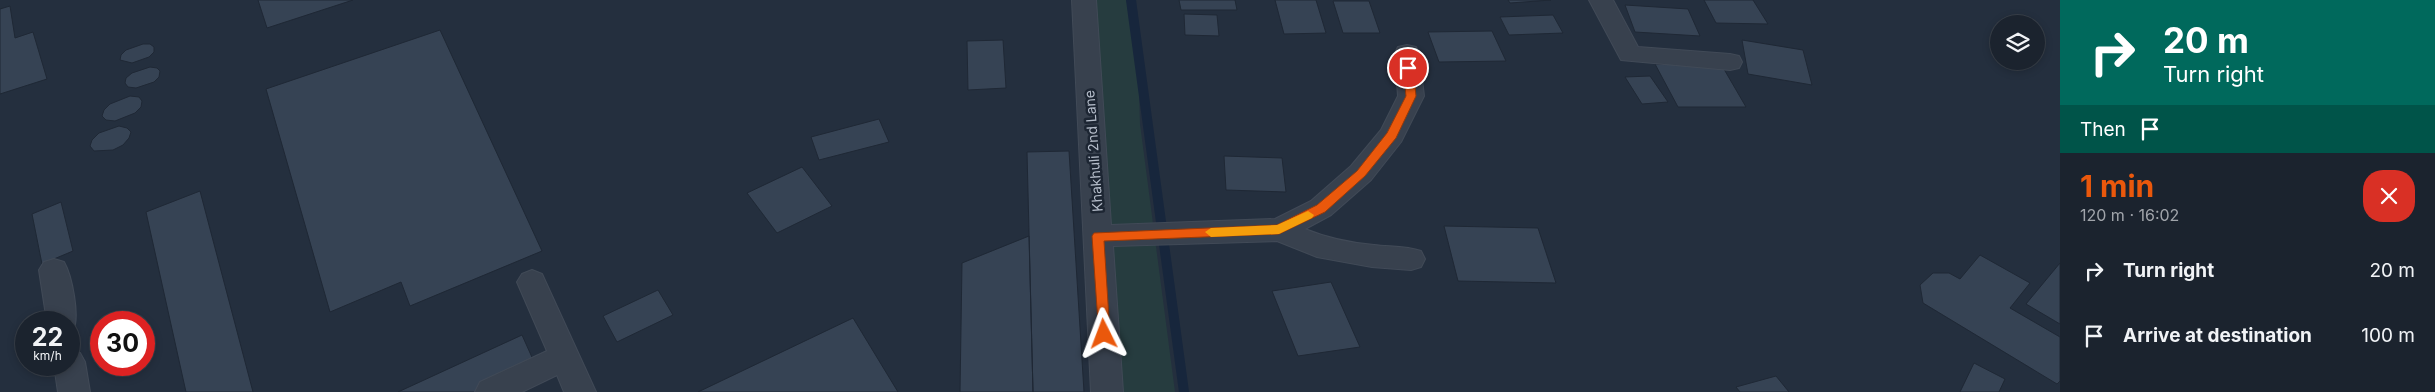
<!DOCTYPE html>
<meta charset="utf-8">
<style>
body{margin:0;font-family:Inter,sans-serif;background:#282f3a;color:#f1f3f6;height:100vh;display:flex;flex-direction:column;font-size:19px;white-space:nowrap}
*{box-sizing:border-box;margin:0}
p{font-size:16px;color:#a0a4aa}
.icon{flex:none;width:28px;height:28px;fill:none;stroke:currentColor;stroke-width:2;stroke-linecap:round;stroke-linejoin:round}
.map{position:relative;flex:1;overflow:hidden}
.sheet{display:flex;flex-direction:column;background:#1b232e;width:375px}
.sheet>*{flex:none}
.top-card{background:#00695c;color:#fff;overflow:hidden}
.controls{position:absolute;left:1990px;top:15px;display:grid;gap:10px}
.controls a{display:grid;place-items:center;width:55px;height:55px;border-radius:50%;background:#1b232e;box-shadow:0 2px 8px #0003,0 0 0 1px #39404a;font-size:25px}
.speed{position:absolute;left:15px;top:311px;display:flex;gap:10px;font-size:25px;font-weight:700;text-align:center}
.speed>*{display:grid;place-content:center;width:65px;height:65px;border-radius:50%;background:#1b232e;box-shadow:0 2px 8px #0003,0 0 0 1px #39404a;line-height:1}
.speed small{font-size:12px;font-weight:400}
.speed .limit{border:8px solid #d22;background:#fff;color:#111}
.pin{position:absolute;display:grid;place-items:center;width:42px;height:42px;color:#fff;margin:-21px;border:2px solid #fff;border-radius:50%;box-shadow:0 1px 5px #0007}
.me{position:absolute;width:55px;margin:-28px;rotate:357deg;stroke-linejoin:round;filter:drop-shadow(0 0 4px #0008)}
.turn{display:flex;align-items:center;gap:18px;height:105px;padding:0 20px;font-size:22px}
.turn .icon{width:65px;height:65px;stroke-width:2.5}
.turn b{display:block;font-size:35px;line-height:42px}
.then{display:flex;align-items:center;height:48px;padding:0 20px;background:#0003;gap:10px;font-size:19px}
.round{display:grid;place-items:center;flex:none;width:52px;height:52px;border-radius:20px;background:#282f3a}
.headline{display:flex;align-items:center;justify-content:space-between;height:85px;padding:0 20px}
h1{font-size:30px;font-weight:700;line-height:38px;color:#ea580c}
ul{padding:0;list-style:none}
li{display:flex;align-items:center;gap:15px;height:65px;padding:0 20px}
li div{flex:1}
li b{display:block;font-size:19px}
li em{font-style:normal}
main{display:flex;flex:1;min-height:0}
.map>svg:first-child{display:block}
.green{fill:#263c3f}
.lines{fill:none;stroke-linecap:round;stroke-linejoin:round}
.stream{stroke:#17263c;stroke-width:10}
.building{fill:#364354;stroke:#1f2835}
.minor-casing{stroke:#414a57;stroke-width:2}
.minor{fill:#38414e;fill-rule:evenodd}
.route{fill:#ea580c;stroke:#983908}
.slow{fill:#f59e0b}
.labels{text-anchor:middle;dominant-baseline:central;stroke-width:5;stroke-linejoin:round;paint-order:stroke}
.street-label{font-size:14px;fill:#b4bcc9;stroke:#1d2633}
</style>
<main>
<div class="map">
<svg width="2060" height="392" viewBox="0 0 2060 392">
<rect width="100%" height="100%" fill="#242f3e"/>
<path class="green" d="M1093,0H1136L1140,124L1175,392H1110Z"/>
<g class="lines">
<path class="stream" d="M1131,0L1184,392"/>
</g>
<path class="building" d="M258,0H353L267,28Z
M1179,0H1235L1237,10H1181Z
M1275,0H1316L1326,33L1284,34Z
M1508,0H1551L1510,3Z
M1704,0H1753L1768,24L1716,23Z
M1333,1H1369L1380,33H1343Z
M1625,5L1688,9L1700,36L1635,32Z
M10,6L15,38L33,32L47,79L0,94V9Z
M1184,14L1217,15L1219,36L1185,35Z
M1553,15L1563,33L1509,35L1500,17Z
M440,30L542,251L410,306L401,282L330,312L266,89Z
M1492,31L1506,61L1439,62L1428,32Z
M1003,40L1006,88L968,90L967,41Z
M1742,40L1803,50L1812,85L1748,74Z
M143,44H150L154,47V52L149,57L132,63L120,60L121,55L126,50Z
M1655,64H1721L1746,107H1678Z
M150,67L157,68L160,71L159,77L154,82L136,88L128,87L125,83L126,78L132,73Z
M1650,76L1668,102L1642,104L1625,77Z
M130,96L139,97L142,101L141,107L135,113L115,121L106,120L102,116L104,110L110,104Z
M879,119L889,142L819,160L811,137Z
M119,126L127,128L131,132L129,138L123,145L113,150L94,151L90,146L92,140L99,133Z
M1069,151L1084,392H1033L1027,152Z
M1224,156L1282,158L1286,192L1226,190Z
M802,167L832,206L777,233L747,193Z
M200,191L253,392H186L146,212Z
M61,202L73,251L42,264L32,214Z
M1444,226L1538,228L1556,283L1458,281Z
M1029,236L1033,392H960L962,263Z
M1980,255L2030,283L2010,308L2060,337V381L2057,384L1923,303L1920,285L1933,273H1949L1960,279Z
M2060,263V324L2026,304Z
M1331,282L1360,347L1298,356L1272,291Z
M658,290L673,315L617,342L603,316Z
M853,318L898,392H698Z
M522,335L535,364L476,392H398Z
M1974,363L2005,379L1999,392H1960Z
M1776,376L1789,392H1740L1736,387Z"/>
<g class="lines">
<defs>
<path id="minor" d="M1072,0H1096L1111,225L1275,219L1311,201L1351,166L1381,130L1398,96L1395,53L1398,47L1407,45L1416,47L1419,53L1424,96L1401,142L1371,180L1331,215L1305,229C1327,238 1351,243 1374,245C1390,247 1406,246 1421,251L1425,259L1421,267L1411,270L1372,267L1317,257L1277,241L1113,246L1123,392H1091Z
M1589,0H1613L1638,47L1730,54L1739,56L1742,62L1739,68L1730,70L1621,60Z
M54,259L64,262C72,276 80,316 73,331L69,332V322H47L39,270L44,262Z
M532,270L542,274L596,392H564L557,375L522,392H475L480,382L547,351L517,282L522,274Z
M69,349L80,353L85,362L90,392H58L54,365H69Z"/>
</defs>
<use href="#minor" class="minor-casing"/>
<use href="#minor" class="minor"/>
</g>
<path class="route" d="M1408,64L1413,68L1416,96L1396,138L1365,176L1325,212L1279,234L1104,241L1110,334L1108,337H1099L1092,236L1094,233L1277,225L1317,205L1357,171L1387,133L1406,96L1403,68Z"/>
<path class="slow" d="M1308,211L1314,215L1312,218L1279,234L1211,237L1205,232L1211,228L1277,225Z"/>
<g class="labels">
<g class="street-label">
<text transform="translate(1093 151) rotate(-94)">Khakhuli 2nd Lane</text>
</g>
</g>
</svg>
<div class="controls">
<a><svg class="icon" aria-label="layers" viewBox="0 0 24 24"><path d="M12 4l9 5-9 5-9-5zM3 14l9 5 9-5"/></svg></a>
</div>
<div class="speed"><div>22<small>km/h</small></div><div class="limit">30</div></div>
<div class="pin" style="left:1408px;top:68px;background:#d93025"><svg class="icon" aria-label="arrive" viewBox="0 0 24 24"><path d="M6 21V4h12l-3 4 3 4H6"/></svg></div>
<svg class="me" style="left:1104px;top:334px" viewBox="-20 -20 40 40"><path d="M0-17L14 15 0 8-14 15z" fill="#ea580c" stroke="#fff" stroke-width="4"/></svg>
</div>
<section class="sheet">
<div class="top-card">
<div class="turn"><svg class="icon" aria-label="right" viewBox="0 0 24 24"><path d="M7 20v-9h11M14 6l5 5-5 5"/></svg><div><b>20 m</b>Turn right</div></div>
<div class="then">Then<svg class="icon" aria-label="arrive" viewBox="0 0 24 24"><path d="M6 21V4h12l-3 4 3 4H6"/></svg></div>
</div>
<div class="headline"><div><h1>1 min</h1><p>120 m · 16:02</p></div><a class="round" style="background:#d93025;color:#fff"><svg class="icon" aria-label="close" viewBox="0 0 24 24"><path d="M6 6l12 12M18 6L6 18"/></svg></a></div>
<ul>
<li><svg class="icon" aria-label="right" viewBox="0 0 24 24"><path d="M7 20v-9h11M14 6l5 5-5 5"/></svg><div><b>Turn right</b></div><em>20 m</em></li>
<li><svg class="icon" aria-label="arrive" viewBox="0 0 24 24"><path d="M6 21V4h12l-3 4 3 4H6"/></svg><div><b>Arrive at destination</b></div><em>100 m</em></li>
</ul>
</section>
</main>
